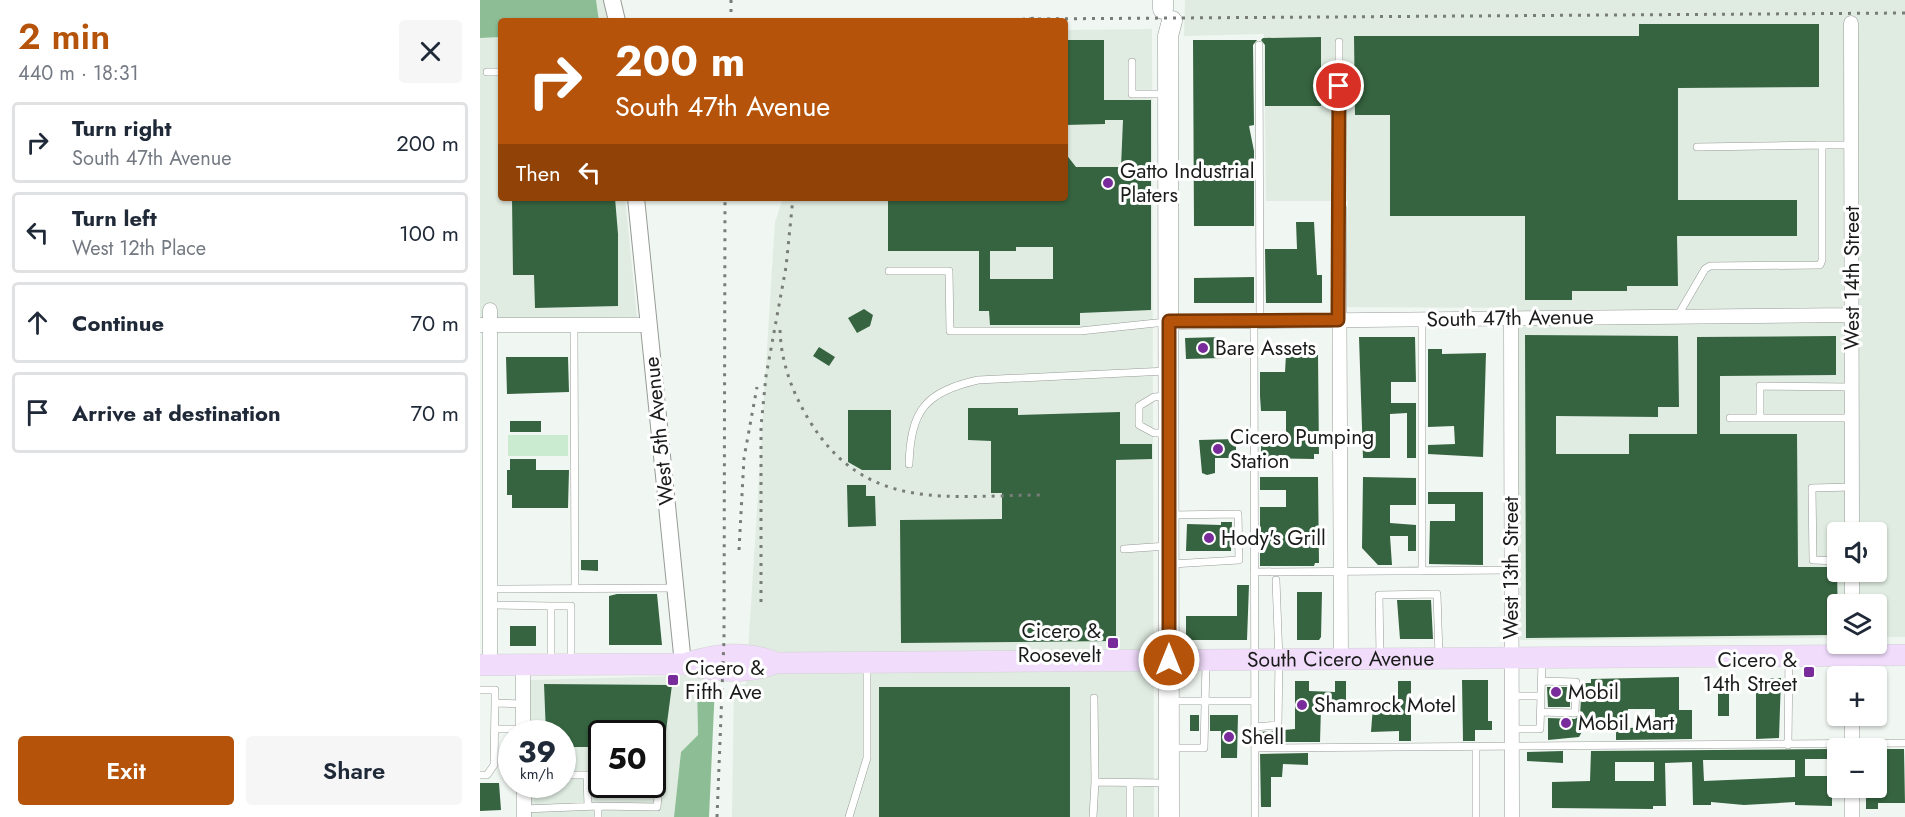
<!DOCTYPE html>
<meta charset="utf-8">
<style>
body{margin:0;font-family:Jost,sans-serif;background:#f6f6f7;color:#1f2937;height:100vh;display:flex;flex-direction:column;font-size:22px;white-space:nowrap}
*{box-sizing:border-box;margin:0}
p{font-size:20px;color:#747a83}
.icon{flex:none;width:33px;height:33px;fill:none;stroke:currentColor;stroke-width:2;stroke-linecap:round;stroke-linejoin:round}
.map{position:relative;flex:1;overflow:hidden}
.drawer{display:flex;flex-direction:column;background:#fff;width:480px}
.drawer>*{flex:none}
.top-card{position:absolute;left:18px;top:18px;width:570px;height:183px;border-radius:6px;box-shadow:0 2px 4px #0004;background:#b45309;color:#fff;overflow:hidden}
.fabs{position:absolute;left:1347px;top:522px;display:grid;gap:12px}
.fabs a{display:grid;place-items:center;width:60px;height:60px;border-radius:6px;background:#fff;box-shadow:0 2px 4px #0004;font-size:30px}
.speed{position:absolute;left:18px;top:720px;display:flex;gap:12px;font-size:30px;font-weight:700;text-align:center}
.speed>*{display:grid;place-content:center;width:78px;height:78px;border-radius:50%;background:#fff;box-shadow:0 2px 4px #0004;line-height:1}
.speed small{font-size:15px;font-weight:400}
.speed .limit{border:3px solid #111;border-radius:9px;background:#fff;color:#111}
.pin{position:absolute;display:grid;place-items:center;width:51px;height:51px;color:#fff;margin:-26px;border:3px solid #fff;border-radius:50%;box-shadow:0 2px 6px #0007}
.me{position:absolute;width:66px;margin:-33px;rotate:0deg;stroke-linejoin:round;filter:drop-shadow(0 0 4px #0008)}
.turn{display:flex;align-items:center;gap:21px;height:126px;padding:0 18px;font-size:27px}
.turn .icon{width:78px;height:78px;stroke-width:2.5}
.turn b{display:block;font-size:42px;line-height:51px}
.then{display:flex;align-items:center;height:57px;padding:0 18px;background:#0003;gap:12px;font-size:22px}
.round{display:grid;place-items:center;flex:none;width:63px;height:63px;border-radius:6px;background:#f6f6f7}
.summary{display:flex;align-items:center;justify-content:space-between;height:102px;padding:0 18px}
h1{font-size:36px;font-weight:600;line-height:45px;color:#b45309}
.cta{display:flex;gap:12px;margin-top:auto;padding:12px 18px}
.cta a{flex:1;height:69px;border-radius:6px;background:#b45309;color:#fff;font-size:24px;font-weight:600;line-height:69px;text-align:center}
.cta a+a{background:#f6f6f7;color:#1f2937}
ul{padding:0;list-style:none}
li{display:flex;align-items:center;gap:18px;height:81px;margin:0 12px 9px;padding:0 6px;border:3px solid #e0e1e3;border-radius:6px}
li div{flex:1}
li b{display:block;font-size:22px}
li em{font-style:normal}
main{display:flex;flex:1;min-height:0}
.map>svg:first-child{display:block}
.built{fill:#e0ece2;fill-rule:evenodd}
.green{fill:#caebcf}
.forest{fill:#8cbd95}
.building{fill:#366440;fill-rule:evenodd}
.lines{fill:none;stroke-linecap:round;stroke-linejoin:round}
.service-casing{stroke:#969b96;stroke-width:8}
.minor-casing{stroke:#969b96;stroke-width:15}
.tertiary-casing{stroke:#969b96;stroke-width:18}
.secondary-casing{stroke:#969b96;stroke-width:21}
.primary-casing{stroke:#d1d2d1;stroke-width:22}
.service{stroke:#fff;stroke-width:7}
.minor{stroke:#fff;stroke-width:14}
.tertiary{stroke:#fff;stroke-width:16}
.secondary{stroke:#fff;stroke-width:20}
.primary{stroke:#f1dcfc;stroke-width:21}
.rail{stroke:#797d7a;stroke-width:3;stroke-dasharray:3 6;stroke-linecap:butt}
.route-casing{stroke:#753606;stroke-width:15}
.route{stroke:#b45309;stroke-width:10}
.poi-dot{fill:#792a9b;stroke:#fff;stroke-width:2}
.labels{text-anchor:middle;dominant-baseline:central;stroke-width:6;stroke-linejoin:round;paint-order:stroke}
.poi-label{font-size:21px;fill:#1a1c1a;stroke:#fff;text-anchor:start}
.street-label{font-size:21px;fill:#1a1c1a;stroke:#fff}
</style>
<main>
<section class="drawer">
<div class="summary"><div><h1>2 min</h1><p>440 m · 18:31</p></div><a class="round"><svg class="icon" aria-label="close" viewBox="0 0 24 24"><path d="M6 6l12 12M18 6L6 18"/></svg></a></div>
<ul>
<li><svg class="icon" aria-label="right" viewBox="0 0 24 24"><path d="M7 20v-9h11M14 6l5 5-5 5"/></svg><div><b>Turn right</b><p>South 47th Avenue</p></div><em>200 m</em></li>
<li><svg class="icon" aria-label="left" viewBox="0 0 24 24"><path d="M17 20v-9H6M10 6l-5 5 5 5"/></svg><div><b>Turn left</b><p>West 12th Place</p></div><em>100 m</em></li>
<li><svg class="icon" aria-label="ahead" viewBox="0 0 24 24"><path d="M12 20V5M6 11l6-6 6 6"/></svg><div><b>Continue</b></div><em>70 m</em></li>
<li><svg class="icon" aria-label="arrive" viewBox="0 0 24 24"><path d="M6 21V4h12l-3 4 3 4H6"/></svg><div><b>Arrive at destination</b></div><em>70 m</em></li>
</ul>
<div class="cta"><a>Exit</a><a>Share</a></div>
</section>
<div class="map">
<svg width="1425" height="817" viewBox="0 0 1425 817">
<rect width="100%" height="100%" fill="#f0f6f1"/>
<path class="built" d="M116,0H125L127,21H119Z
M705,0H1425V637H1397L1396,604H1358L1357,638L1040,640L1037,308L865,307L868,201H786L784,34L704,36ZM1358,532H1396V572H1358Z
M672,29L674,817H252L254,685L266,684L295,222L303,198H585V30Z
M21,37V198H145L157,317L0,319V38Z
M235,675V685H217L218,735L201,752L194,817H50V785L82,784V734L50,733V680ZM122,734H172V784H122Z"/>
<path class="green" d="M28,435H88V456H28Z"/>
<path class="forest" d="M0,0H116L119,21H21V37L0,38Z
M217,684L235,685L229,817H194L201,752L218,735Z"/>
<path class="building" d="M1159,24H1339V87L1198,88V200H1317V236H1197L1198,286H1147V291H1092V300H1045V216H910V115H875L874,36H1159Z
M841,37V106H785V45L781,40L783,38Z
M585,40H624V100H671V310L600,313V325H510L509,311H499V251H408V198H585V153L596,167H641L643,120H625V124L585,125ZM536,247H573V279H510V251H536Z
M713,40H777L773,45L774,125L769,126L774,151V226H714Z
M32,198H135L138,234V306L55,308L54,275H33Z
M816,222H834L837,275H842V303H786L785,249H817Z
M774,277V303H714V278Z
M384,309L393,315L390,326L377,333L368,318Z
M1045,335L1198,336L1199,407H1178V417L1076,416V454H1149V434H1217V337L1356,336V375L1240,376V434H1317L1318,567H1357L1358,629L1351,635L1046,638Z
M741,337L742,358L706,359L705,338Z
M879,337H935L936,382H911V403H936V458H927V413L910,414V458H883Z
M339,347L355,357L349,366L333,356Z
M948,349H962V354L1006,353L1003,457L948,454V445L975,444L974,426L948,427Z
M806,355H838L839,454H834V459L781,458V446L806,445V411H781L780,396V372H805Z
M26,357H88L89,392L27,394Z
M488,408H538V415L640,412V444H672V459L636,460V641L421,643L420,520L522,519V493H511V441L488,440Z
M368,410H411V470H382L368,462Z
M30,421H61V432H30Z
M756,439V458H735V473L727,475L722,473L719,440Z
M30,459H56V470H89L88,508H32V495H27V470H30Z
M780,477H838L839,563H835L834,566H780V507H806V490H780Z
M883,477L936,478V505H910V523L936,525V551H928V536H910L912,565H898L882,548Z
M367,485H386V496H395L396,526L368,527Z
M948,492H1003V565L949,564L950,521H975V504H948Z
M741,522H752L751,551H706L707,524L741,525Z
M101,560H118V571L101,570Z
M757,585H769L767,640H706V616H757Z
M817,592H842L841,637L839,640H817Z
M137,594H177L182,645H129V596Z
M917,600H951L953,639H920Z
M30,626H56V646H30Z
M1199,677V710H1212V739L1136,740V730H1103L1099,737L1068,740V718L1095,719L1100,715L1102,683H1111V679ZM1148,709H1175V727L1148,728Z
M1276,678H1301L1299,738L1276,739Z
M982,680H1008V721H1012V730H995V741H983Z
M815,681H829V691L855,692V681H866V707H841L840,742H780V732L815,729Z
M918,681H931V741H919V731L891,732L893,706H918Z
M64,684L192,685L184,746H172V734H122V747H82V734H66Z
M1238,685H1249V716H1238Z
M399,687H590V817H399Z
M1067,687H1090V707H1068Z
M710,715H719V731H710Z
M730,715H758L757,758H741V731H730Z
M1351,749L1352,759H1325V776H1352V806L1315,805V802L1264,805L1231,802V805H1213L1212,762L1185,763L1186,806H1173V809L1072,808V782L1110,781L1111,751ZM1223,760H1315V777L1224,781ZM1135,762H1174V781H1135Z
M1396,749H1424L1425,803H1398V809H1386V788H1396Z
M1083,751V763L1047,761V752Z
M828,753V765L803,764L802,777H791V807H781L780,754Z
M0,783H19L21,810L0,811Z"/>
<g class="lines">
<defs>
<path id="service" d="M779,45L780,321
M652,62V94H686
M7,72H21
M1342,145H1371
M859,207V42
M409,271H469L470,331H600L686,322
M1197,317L1225,269L1230,266L1340,265L1342,260V145L1217,147
M774,321L775,817
M94,325L95,588
M1372,387L1280,386V418H1372
M1250,418H1280
M686,433H674L659,425V406L674,397L687,396
M429,464C431,410 445,392 498,380L687,371
M690,515L758,514L759,560L692,564
M644,549L687,546
M1358,561L1333,560L1332,488L1372,487
M942,571V319
M774,572L1031,570
M10,589L195,588
M10,605L71,606V662
M71,606H91V662
M900,656L899,595L957,594L959,656
M0,690H15V703L43,704
M1032,696H1061
M614,698L615,782L686,783
M691,701H775
M1060,712L1095,713L1096,682L1061,681
M775,727L798,725L799,660L796,580
M15,729H43
M1032,729H1060L1062,661
M1308,745L1309,657
M996,747V817
M691,748H724L726,663
M775,748L1425,743
M0,775H7L14,765L15,703
M82,775H107L108,806
M107,775H122
M118,806L177,807L180,776H172
M44,809L118,806V817
M369,817L387,758V663
M613,817L615,782
M650,817V783"/>
<path id="minor" d="M1371,23L1372,532
M859,207L861,659
M10,310V665
M1031,318L1032,817
M689,322L1372,315
M0,325H169
M1372,604V572
M1372,644V676
M43,665V734
M1372,716V748
M44,784V817
M1372,788V817"/>
<path id="tertiary" d="M132,0L137,21
M156,198L203,664"/>
<path id="secondary" d="M683,9V0
M689,817L688,36L692,21"/>
<g id="primary">
<path d="M207,663C237,654 266,650 296,663"/>
<path id="s1" d="M0,665L203,664C235,671 265,675 296,663L1425,655"/>
</g>
</defs>
<use href="#service" class="service-casing"/>
<use href="#minor" class="minor-casing"/>
<use href="#tertiary" class="tertiary-casing"/>
<use href="#secondary" class="secondary-casing"/>
<use href="#primary" class="primary-casing"/>
<use href="#service" class="service"/>
<use href="#minor" class="minor"/>
<use href="#tertiary" class="tertiary"/>
<use href="#secondary" class="secondary"/>
<use href="#primary" class="primary"/>
<path class="rail" d="M251,0V21
M549,19L1425,13
M524,21L557,18
M300,330C301,362 312,392 329,420C386,514 469,495 564,495
M259,550L264,458L277,387
M281,602V426L286,376L306,267L313,198
M237,817L244,640L245,198"/>
</g>
<g class="lines">
<defs>
<path id="route" d="M689,660V321L858,320L859,86"/>
</defs>
<use href="#route" class="route-casing"/>
<use href="#route" class="route"/>
</g>
<g class="poi-dot">
<circle cx="628" cy="183" r="6"/>
<circle cx="723" cy="348" r="6"/>
<circle cx="738" cy="449" r="6"/>
<circle cx="729" cy="538" r="6"/>
<rect x="627" y="637" width="12" height="12" rx="3"/>
<rect x="1323" y="666" width="12" height="12" rx="3"/>
<rect x="187" y="674" width="12" height="12" rx="3"/>
<circle cx="1076" cy="692" r="6"/>
<circle cx="822" cy="705" r="6"/>
<circle cx="1086" cy="723" r="6"/>
<circle cx="749" cy="737" r="6"/>
</g>
<g class="labels">
<g class="poi-label">
<text x="640" y="171">Gatto Industrial<tspan x="640" dy="24">Platers</tspan></text>
<text x="735" y="348">Bare Assets</text>
<text x="750" y="437">Cicero Pumping<tspan x="750" dy="24">Station</tspan></text>
<text x="741" y="538">Hody's Grill</text>
<text x="621" y="631" text-anchor="end">Cicero &amp;<tspan x="621" dy="24">Roosevelt</tspan></text>
<text x="1317" y="660" text-anchor="end">Cicero &amp;<tspan x="1317" dy="24">14th Street</tspan></text>
<text x="205" y="668">Cicero &amp;<tspan x="205" dy="24">Fifth Ave</tspan></text>
<text x="1088" y="692">Mobil</text>
<text x="834" y="705">Shamrock Motel</text>
<text x="1098" y="723">Mobil Mart</text>
<text x="761" y="737">Shell</text>
</g>
<g class="street-label">
<text transform="translate(1372 278) rotate(-90)">West 14th Street</text>
<text transform="translate(1030 318) rotate(-1)">South 47th Avenue</text>
<text transform="translate(179 431) rotate(-96)">West 5th Avenue</text>
<text transform="translate(1031 568) rotate(-90)">West 13th Street</text>
<text stroke="none"><textPath href="#s1" startOffset="862">South Cicero Avenue</textPath></text>
</g>
</g>
</svg>
<div class="fabs">
<a><svg class="icon" aria-label="sound" viewBox="0 0 24 24"><path d="M4 9h4l5-4v14l-5-4H4zM17 9q2 3 0 6"/></svg></a>
<a><svg class="icon" aria-label="layers" viewBox="0 0 24 24"><path d="M12 4l9 5-9 5-9-5zM3 14l9 5 9-5"/></svg></a>
<a>+</a>
<a>−</a>
</div>
<div class="speed"><div>39<small>km/h</small></div><div class="limit">50</div></div>
<div class="pin" style="left:859px;top:86px;background:#d93025"><svg class="icon" aria-label="arrive" viewBox="0 0 24 24"><path d="M6 21V4h12l-3 4 3 4H6"/></svg></div>
<svg class="me" style="left:689px;top:660px" viewBox="-20 -20 40 40"><circle r="17" fill="#b45309" stroke="#fff" stroke-width="3"/><path d="M0-11L8 9 0 5-8 9z" fill="#fff"/></svg>
<div class="top-card">
<div class="turn"><svg class="icon" aria-label="right" viewBox="0 0 24 24"><path d="M7 20v-9h11M14 6l5 5-5 5"/></svg><div><b>200 m</b>South 47th Avenue</div></div>
<div class="then">Then<svg class="icon" aria-label="left" viewBox="0 0 24 24"><path d="M17 20v-9H6M10 6l-5 5 5 5"/></svg></div>
</div>
</div>
</main>
